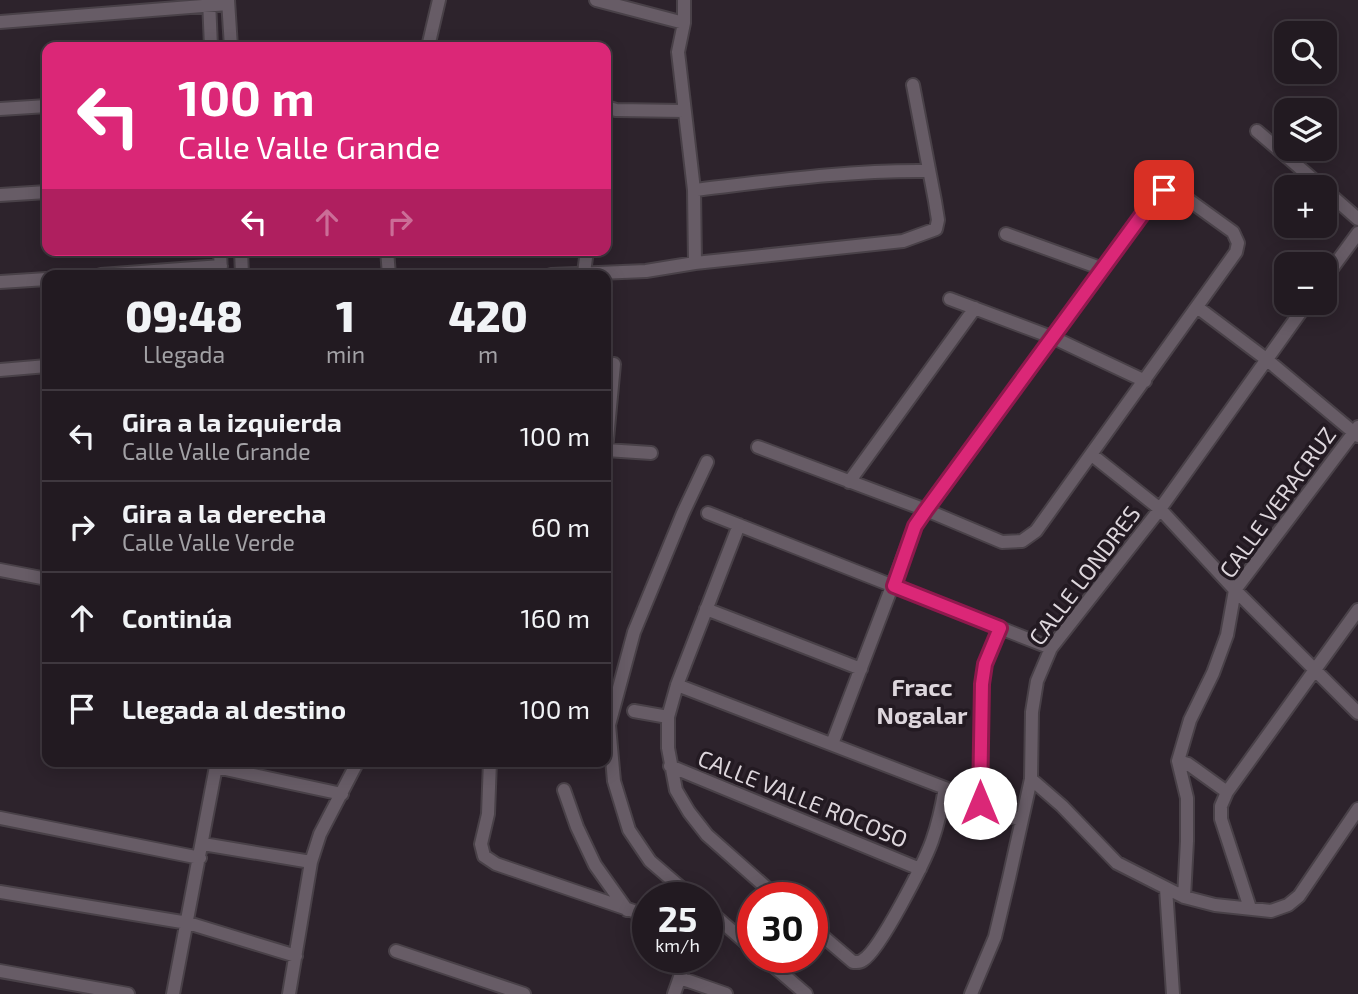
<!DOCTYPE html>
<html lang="es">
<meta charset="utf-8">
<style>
body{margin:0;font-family:"Exo 2",sans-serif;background:#2e272e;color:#f1f3f6;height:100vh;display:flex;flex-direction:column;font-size:26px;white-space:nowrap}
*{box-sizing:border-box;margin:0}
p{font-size:23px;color:#a2a1a5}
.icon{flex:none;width:38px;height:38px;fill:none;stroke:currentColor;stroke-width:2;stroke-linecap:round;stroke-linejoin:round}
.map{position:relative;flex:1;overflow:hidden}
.sheet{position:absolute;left:42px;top:270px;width:569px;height:497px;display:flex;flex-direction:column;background:#221a21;border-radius:14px;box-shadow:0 4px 18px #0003,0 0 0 2px #3f383f}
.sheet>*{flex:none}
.guide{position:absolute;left:42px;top:42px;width:569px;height:214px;border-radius:14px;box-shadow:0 4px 18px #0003,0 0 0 2px #3f383f;background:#db2777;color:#fff;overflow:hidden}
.buttons{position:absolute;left:1274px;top:21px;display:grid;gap:14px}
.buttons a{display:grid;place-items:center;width:63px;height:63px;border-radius:14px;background:#221a21;box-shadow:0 4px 18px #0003,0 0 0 2px #3f383f;font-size:35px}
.speed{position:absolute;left:632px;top:882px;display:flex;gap:14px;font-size:35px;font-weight:700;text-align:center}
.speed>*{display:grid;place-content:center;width:91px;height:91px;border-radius:50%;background:#221a21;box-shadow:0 4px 18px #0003,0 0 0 2px #3f383f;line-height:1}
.speed small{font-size:18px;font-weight:400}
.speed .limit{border:10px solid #d22;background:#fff;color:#111}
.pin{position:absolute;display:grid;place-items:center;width:60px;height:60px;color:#fff;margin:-30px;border-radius:14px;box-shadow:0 4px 10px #0006}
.me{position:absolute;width:77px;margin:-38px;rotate:0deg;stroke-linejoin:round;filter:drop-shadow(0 0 5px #0008)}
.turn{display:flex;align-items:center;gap:24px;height:147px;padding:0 21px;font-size:32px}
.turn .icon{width:91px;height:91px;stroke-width:2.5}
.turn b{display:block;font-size:49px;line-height:60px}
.lanes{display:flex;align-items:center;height:66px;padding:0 21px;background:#0003;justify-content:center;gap:35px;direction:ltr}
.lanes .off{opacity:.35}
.eta{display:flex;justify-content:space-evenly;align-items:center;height:119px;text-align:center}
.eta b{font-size:42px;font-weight:800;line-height:49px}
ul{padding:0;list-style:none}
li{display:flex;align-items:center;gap:21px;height:91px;padding:0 21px;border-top:2px solid #3f383f}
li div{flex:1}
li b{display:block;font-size:26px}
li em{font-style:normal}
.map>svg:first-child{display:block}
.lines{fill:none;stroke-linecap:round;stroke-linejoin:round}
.minor-casing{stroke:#494148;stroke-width:16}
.minor{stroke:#675c66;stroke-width:12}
.route-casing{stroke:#8e194d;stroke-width:18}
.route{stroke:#db2777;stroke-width:12}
.labels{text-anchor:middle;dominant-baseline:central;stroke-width:7;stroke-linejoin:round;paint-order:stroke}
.street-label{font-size:23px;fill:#ddd6dc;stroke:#231a22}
.neighbourhood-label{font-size:24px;font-weight:bold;fill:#ddd6dc;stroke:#231a22}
</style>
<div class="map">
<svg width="1358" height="994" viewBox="0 0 1358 994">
<rect width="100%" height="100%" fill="#2d232c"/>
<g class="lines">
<defs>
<path id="minor" d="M209,0L211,47
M228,0L231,47
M596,0L684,23
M684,0V23L678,52L694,190L695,263
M0,22L228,4
M428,47L439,0
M606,107L616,110L684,111
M0,109L47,106
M1257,131L1322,187
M694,190C771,181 850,170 928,171
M1325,190L1358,219
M0,195L47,192
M1006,234L1103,269
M220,250L221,275
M241,250L242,275
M387,250L389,275
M584,273L587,250
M101,275L221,266
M551,275L646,271L695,263L903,241L936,229L938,220L935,201L913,85
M1325,278L1358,233
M0,282L47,279
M950,299L1054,338L1145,381
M1197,307L1266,359L1358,436
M0,370L47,366
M758,447L926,510L1002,542L1022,541L1036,531L1236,252L1238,243L1233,232L1179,193L1167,189L1158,193L926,510L915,526L832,744
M606,450L614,364
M606,450L651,453
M1092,455L1160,509L1235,590L1358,713
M849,482L975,308
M708,513L1051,648
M739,525L677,685L668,717V748L676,790L689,812L707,835L778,898
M0,570L47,579
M706,609L861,669
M677,685L945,788L1020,820
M634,711L668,717
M490,761L488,814L481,844L484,856L496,864L648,916
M1178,761L1188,764L1227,792L1221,806V819L1250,908
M670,766L920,869
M216,767L342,794
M1031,779L1062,806L1117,863L1184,897L1215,905L1271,911L1288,905L1299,896L1358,809
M564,790L577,827L595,865L627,910
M1227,792L1358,610
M980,803L982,684L985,664L1000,628
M0,818L200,858
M203,844L311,862
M1166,888L1173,994
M0,892L188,923L296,956
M1184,897L1187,841V798L1178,761L1190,720L1213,673L1227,635L1235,590L1358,427
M693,898L650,861L629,830L614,781L609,725L634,632L683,513L707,462
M707,909L752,948
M812,927L853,962C858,962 859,963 863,960C880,950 924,863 932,841C938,824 942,806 945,788
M396,951L524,994
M763,957L806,994
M0,971L128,994
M680,978L726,994
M173,994L217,761
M289,994L311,862L320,834L358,761
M674,994L687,957
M971,994L995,937L1009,878L1031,779L1032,712L1037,681L1051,648L1160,509L1307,303"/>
</defs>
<use href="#minor" class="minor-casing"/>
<use href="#minor" class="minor"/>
</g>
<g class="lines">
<defs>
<path id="route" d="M980,803L982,684L985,664L1000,628L894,586L915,526L926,510L1158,193L1164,190"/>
</defs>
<use href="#route" class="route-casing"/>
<use href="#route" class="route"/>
</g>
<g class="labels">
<g class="street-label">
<text transform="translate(1277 502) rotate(-54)">CALLE VERACRUZ</text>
<text transform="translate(1084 575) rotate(-53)">CALLE LONDRES</text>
<text transform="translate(803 798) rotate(22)">CALLE VALLE ROCOSO</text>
</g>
<g class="neighbourhood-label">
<text x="922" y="686">Fracc<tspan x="922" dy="28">Nogalar</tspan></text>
</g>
</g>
</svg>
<div class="buttons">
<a><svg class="icon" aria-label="search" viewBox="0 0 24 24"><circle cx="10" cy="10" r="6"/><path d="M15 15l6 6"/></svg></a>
<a><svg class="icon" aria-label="layers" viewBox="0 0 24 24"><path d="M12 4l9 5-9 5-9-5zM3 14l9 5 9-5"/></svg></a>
<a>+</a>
<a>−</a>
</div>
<div class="speed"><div>25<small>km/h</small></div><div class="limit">30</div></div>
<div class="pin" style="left:1164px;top:190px;background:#d93025"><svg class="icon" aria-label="arrive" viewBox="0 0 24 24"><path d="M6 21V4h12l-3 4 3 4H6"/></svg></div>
<svg class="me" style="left:980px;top:803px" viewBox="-20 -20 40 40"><circle r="19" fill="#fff"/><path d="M0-13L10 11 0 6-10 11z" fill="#db2777"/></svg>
<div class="guide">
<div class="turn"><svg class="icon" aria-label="left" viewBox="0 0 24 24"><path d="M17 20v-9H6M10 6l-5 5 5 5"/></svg><div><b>100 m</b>Calle Valle Grande</div></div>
<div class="lanes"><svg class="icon" aria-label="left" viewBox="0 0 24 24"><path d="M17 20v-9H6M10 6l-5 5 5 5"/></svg><svg class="icon off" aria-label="ahead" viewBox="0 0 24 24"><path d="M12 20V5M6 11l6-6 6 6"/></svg><svg class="icon off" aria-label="right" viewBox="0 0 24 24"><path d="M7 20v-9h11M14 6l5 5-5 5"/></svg></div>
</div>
<section class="sheet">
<div class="eta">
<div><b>09:48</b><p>Llegada</p></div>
<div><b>1</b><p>min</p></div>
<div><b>420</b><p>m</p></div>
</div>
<ul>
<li><svg class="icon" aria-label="left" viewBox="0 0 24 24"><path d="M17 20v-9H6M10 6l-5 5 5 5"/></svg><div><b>Gira a la izquierda</b><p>Calle Valle Grande</p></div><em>100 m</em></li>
<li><svg class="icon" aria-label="right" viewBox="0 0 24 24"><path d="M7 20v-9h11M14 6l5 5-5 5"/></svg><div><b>Gira a la derecha</b><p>Calle Valle Verde</p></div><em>60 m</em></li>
<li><svg class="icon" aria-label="ahead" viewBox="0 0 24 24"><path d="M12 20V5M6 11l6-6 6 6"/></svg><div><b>Continúa</b></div><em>160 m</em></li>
<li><svg class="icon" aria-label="arrive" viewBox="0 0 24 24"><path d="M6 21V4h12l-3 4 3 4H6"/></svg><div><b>Llegada al destino</b></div><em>100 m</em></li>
</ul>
</section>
</div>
